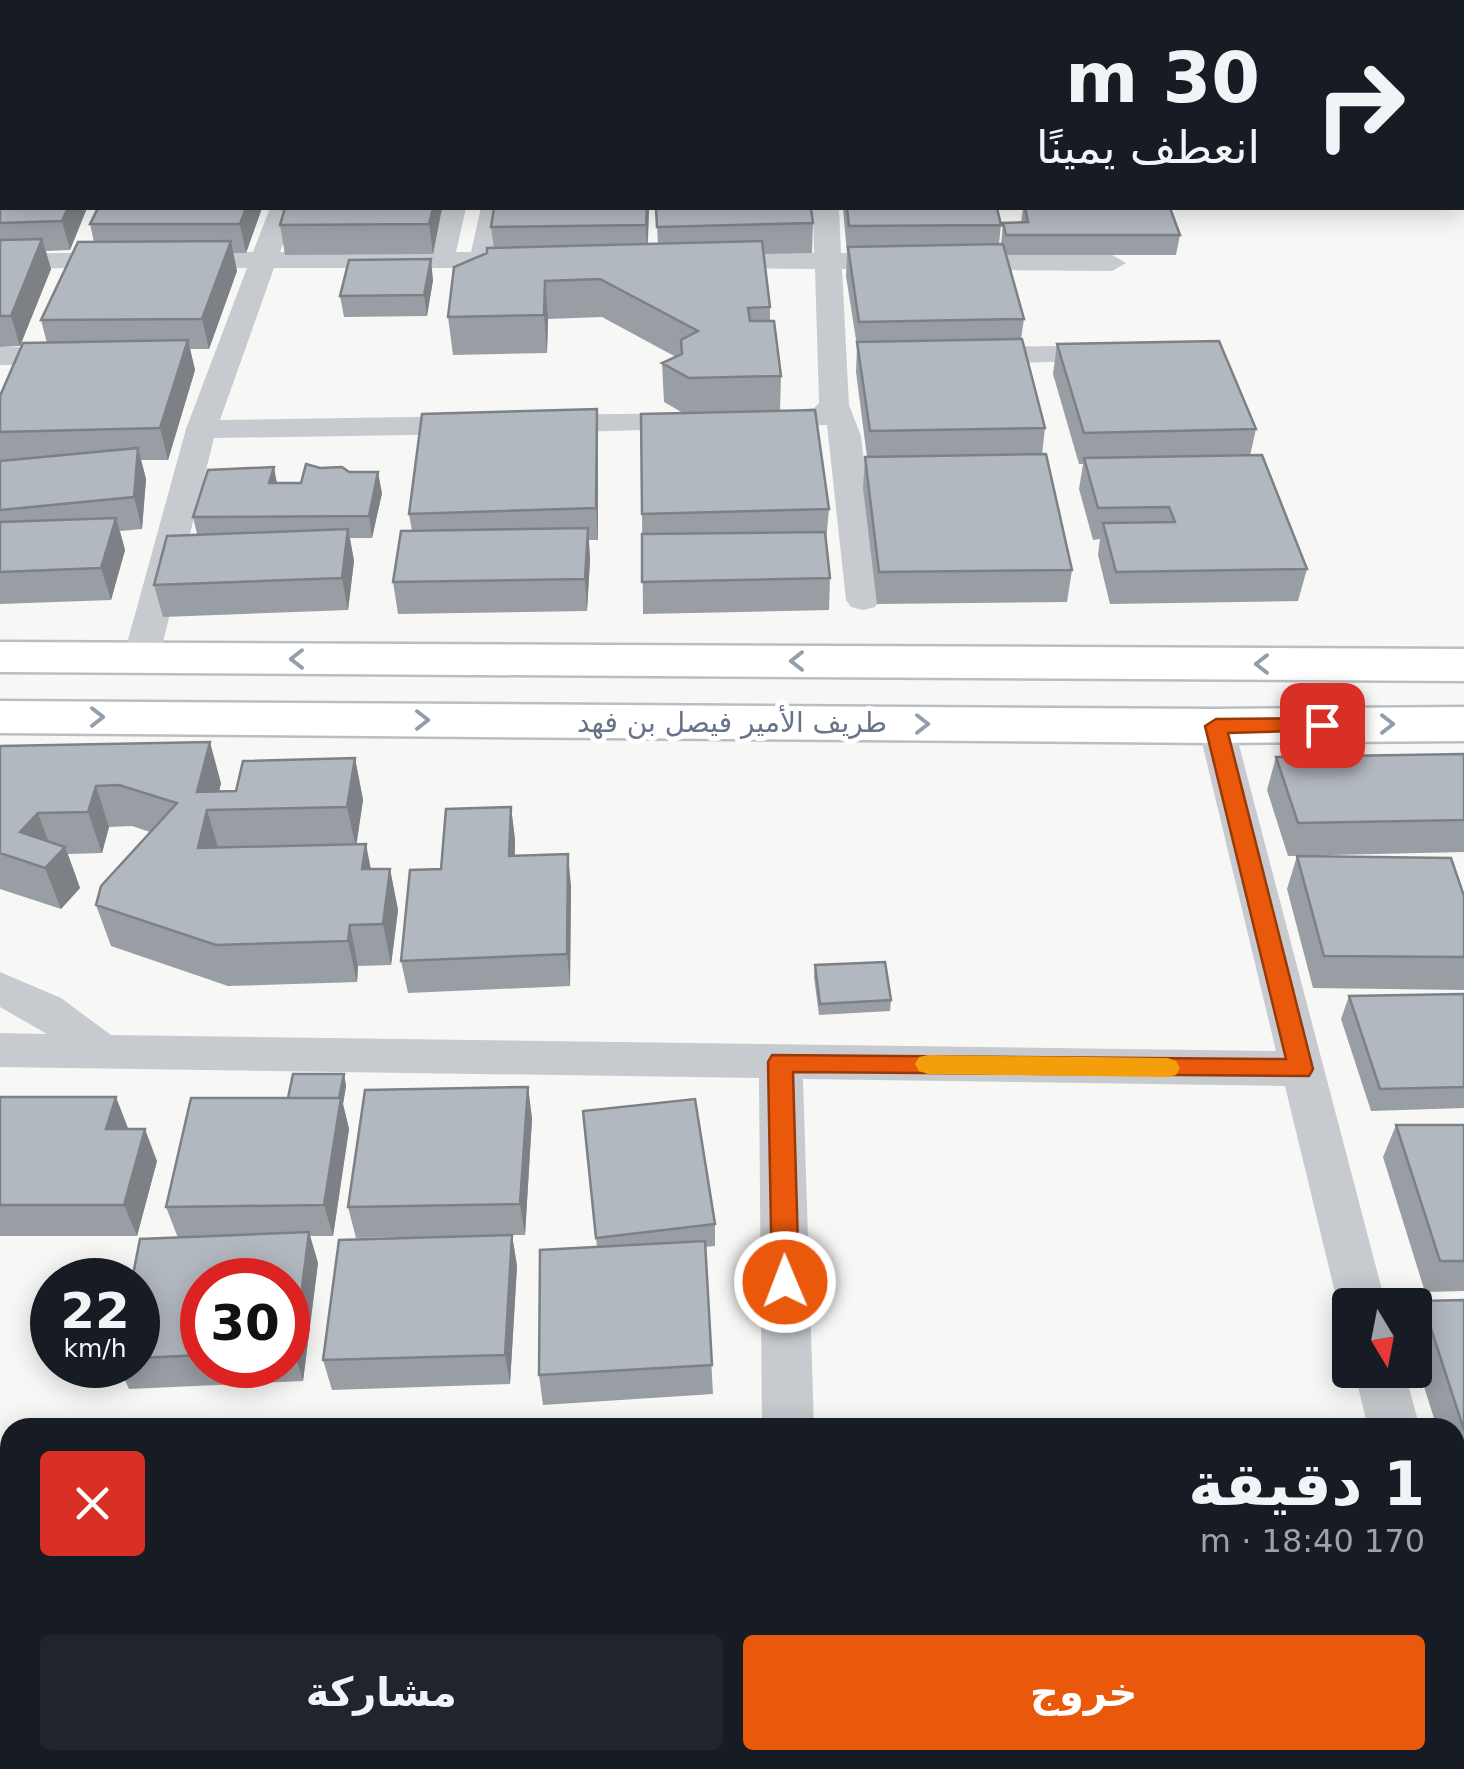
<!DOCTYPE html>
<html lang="ar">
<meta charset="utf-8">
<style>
body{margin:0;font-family:"DejaVu Sans","Noto Naskh Arabic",sans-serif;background:#20242c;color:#f1f3f6;direction:rtl;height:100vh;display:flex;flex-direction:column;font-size:38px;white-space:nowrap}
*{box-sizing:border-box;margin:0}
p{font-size:32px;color:#9ea1a6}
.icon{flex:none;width:55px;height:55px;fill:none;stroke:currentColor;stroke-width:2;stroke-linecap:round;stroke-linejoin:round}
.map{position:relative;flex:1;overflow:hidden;direction:ltr}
.details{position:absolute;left:0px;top:1418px;width:1465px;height:352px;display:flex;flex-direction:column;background:#171b24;border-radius:30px 30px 0 0;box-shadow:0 5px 25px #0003;direction:rtl}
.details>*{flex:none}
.hud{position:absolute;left:0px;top:0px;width:1465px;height:210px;box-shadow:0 5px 25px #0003;direction:rtl;background:#171b24;color:#f1f3f6;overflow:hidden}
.needle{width:65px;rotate:170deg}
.buttons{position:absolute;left:1332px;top:1288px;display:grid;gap:20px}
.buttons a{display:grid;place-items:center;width:100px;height:100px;border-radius:10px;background:#171b24;box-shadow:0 5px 25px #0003;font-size:50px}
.speed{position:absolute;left:30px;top:1258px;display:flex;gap:20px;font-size:50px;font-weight:700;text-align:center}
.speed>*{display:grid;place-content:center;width:130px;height:130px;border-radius:50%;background:#171b24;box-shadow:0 5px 25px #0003;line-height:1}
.speed small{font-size:25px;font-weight:400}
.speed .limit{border:15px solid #d22;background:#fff;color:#111}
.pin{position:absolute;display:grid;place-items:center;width:85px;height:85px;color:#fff;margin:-42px;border-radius:20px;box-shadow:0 5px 15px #0006}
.me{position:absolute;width:110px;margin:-55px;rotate:359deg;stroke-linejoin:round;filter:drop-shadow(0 0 8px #0008)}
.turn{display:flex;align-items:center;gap:35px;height:210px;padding:0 40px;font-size:45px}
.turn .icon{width:130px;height:130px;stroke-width:2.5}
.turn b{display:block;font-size:70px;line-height:85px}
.round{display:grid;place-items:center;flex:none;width:105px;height:105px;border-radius:10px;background:#20242c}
.head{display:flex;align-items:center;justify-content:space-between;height:170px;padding:0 40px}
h1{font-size:60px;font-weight:700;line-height:75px}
.button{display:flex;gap:20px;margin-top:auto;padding:20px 40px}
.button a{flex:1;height:115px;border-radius:10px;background:#ea580c;color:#fff;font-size:40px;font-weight:700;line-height:115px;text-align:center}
.button a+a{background:#20242c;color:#f1f3f6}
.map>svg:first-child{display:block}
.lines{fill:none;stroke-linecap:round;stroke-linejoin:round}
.secondary-casing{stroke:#bcbfc5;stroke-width:5}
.primary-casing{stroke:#babdc2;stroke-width:5}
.street{fill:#c7cace;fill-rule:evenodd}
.secondary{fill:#fff;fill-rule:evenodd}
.primary{fill:#fff;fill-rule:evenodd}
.wall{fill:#999ea4;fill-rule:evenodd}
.shaded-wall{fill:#7d8186}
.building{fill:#b2b8bf;stroke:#7d8186;stroke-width:2.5}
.oneway{stroke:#939eac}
.route{fill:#ea580c;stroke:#983908;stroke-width:2.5}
.slow{fill:#f59e0b}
.labels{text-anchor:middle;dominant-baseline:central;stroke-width:10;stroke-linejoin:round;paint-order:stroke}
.street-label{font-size:28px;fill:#657488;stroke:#fff}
</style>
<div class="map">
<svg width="1464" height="1769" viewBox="0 0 1464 1769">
<rect width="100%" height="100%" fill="#f7f8f5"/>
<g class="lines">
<defs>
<path id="secondary" d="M0,98H2V118H0Z
M1462,98H1464V118H1462Z"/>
<path id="primary" d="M0,642L1464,649V681L0,672Z
M0,701L1216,709L1464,707V741L1216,743L0,733Z"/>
</defs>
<use href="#secondary" class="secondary-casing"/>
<use href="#primary" class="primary-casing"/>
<path class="street" d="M223,0H291L289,2Z
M584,0H731L732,1L586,2Z
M950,0H972L973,2H951Z
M270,208H296L280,252H429L440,208H466L456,252H471L481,208H507L498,252H526L540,260L526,268H274L220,420L473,416L484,419L488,425L484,431L473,434L214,438L159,658L153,666L141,669L129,666L123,658L186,429L247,268H179L165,260L179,252H253Z
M813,208H839L841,253L1112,255L1126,263L1112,271L842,269L849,405L861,436L880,600L875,607L863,610L851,607L846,600L827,425L750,427L746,421L750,415L814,408L819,403L815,269L709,268L695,260L709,252L814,253Z
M121,252L135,260L131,266L0,270V254Z
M1065,346L1075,349L1080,355L1075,361L974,365L964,362L959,356L964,350L974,347Z
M0,347H71L81,350L86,356L81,362L71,365H0Z
M693,413L704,416L708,422L704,428L546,433L535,430L531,424L535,418L546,415Z
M1216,714L1229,717L1234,726L1386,1305H1350V1322L1345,1320L1338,1305L1285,1086L803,1079L814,1428H762L759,1078L0,1067V1033L47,1034L0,1007V972L61,998L111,1035L1276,1051L1198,726L1203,717Z
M1354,1370H1404L1420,1428H1368Z
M0,1516H10V1568H0Z
M1455,1632L1464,1636V1723L1455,1720Z"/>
<use href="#secondary" class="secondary"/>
<use href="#primary" class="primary"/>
</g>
<path class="wall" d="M0,0H69L67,2H2V85H0Z
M79,0H165V1L164,2H80Z
M726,0H822V2H726Z
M830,0H916V2H830Z
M990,0H1103V2H991Z
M1124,0H1407L1409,2H1125Z
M1430,0H1464V22H1462V2H1432Z
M2,124V208H87L70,250L46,251L51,269L20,346L0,347V125Z
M98,208H262L246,253H233L237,271L209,349H190L195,370L168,460H141L146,479L142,529L120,531L125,550L111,600L0,604V396L47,343L41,320L94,242L90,224Z
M442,208L433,254L285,255L280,225Z
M494,208H649L648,244H658L656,208L813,223L812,253L764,254L770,307V321L781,376L780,411L829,509L826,541L830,578L829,610L643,614L641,414L683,413L664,402L662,363L676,357L602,317L548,319L547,353L453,355L448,317L487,253L494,248L491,227Z
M843,208H997L1001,225L999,244H1001L1003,223L1021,222L1023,208H1170L1180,235L1176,255H1006L1024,319L1021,339L1045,428L1042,455L1072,570L1067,602L877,604L863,488L865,457H867L856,372L857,346L846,276L847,254Z
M433,280L427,316L344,317L340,296Z
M1057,344L1256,429L1250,456L1307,569L1298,601L1110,604L1098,555L1100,539L1093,540L1079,489L1083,464H1079L1053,374Z
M597,409L598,440V540H589L590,560L587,611L398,614L393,582L412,531L409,514Z
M277,483L382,493L372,538H350L354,561L348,610L163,617L154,585L197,534L193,517Z
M0,746L221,783L219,791H236L355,758L363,800L356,844L371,869H390L398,910L391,965L358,966L357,982L228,986L111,946L96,905L150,832L132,826L109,827L102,853L68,854L80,888L61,909L0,889Z
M1464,754V852L1288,856L1267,790L1276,757Z
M511,807L515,840V856L571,886L570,986L408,993L401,961L441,869Z
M1297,856L1464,896V990L1313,988L1287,889Z
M815,965L891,1000L890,1011L819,1015L814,977Z
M1464,994V1108L1371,1111L1341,1019L1349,996Z
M344,1074L346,1086L343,1104L349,1129L333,1236H310L318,1263L303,1381L129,1389L118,1365H138V1280L178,1238L166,1207L288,1098ZM202,1280H288V1365H202Z
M528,1087L532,1119L525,1235H512L517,1266L510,1384L332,1390L323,1360L473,1236L356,1238L348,1207Z
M0,1097L157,1161L137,1236H0Z
M583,1111L715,1224V1246L705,1247L713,1394L543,1405L539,1375L597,1247Z
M1396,1125H1464V1291L1425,1292L1383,1157Z
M1464,1300V1511L1455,1483V1428H1437L1415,1358V1315L1422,1301Z
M974,1760H1125L1127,1769H976Z"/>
<path class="shaded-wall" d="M68,208H87L70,250L62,221Z
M246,208H262L246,253L240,224Z
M433,208H442L433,254L429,224Z
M647,208H649L647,255L646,225Z
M42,239L51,269L20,346L11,316Z
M231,241L237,271L209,349L202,319Z
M431,259L433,280L427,316L424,295Z
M545,281L548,319L547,353L544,315Z
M188,340L195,370L168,460L160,428Z
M597,409L598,440V540L596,508Z
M138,448L146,479L142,529L134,497Z
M274,467L278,489L269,483Z
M378,472L382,493L372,538L369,516Z
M116,518L125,550L111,600L101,568Z
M588,528L590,560L587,611L585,579Z
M348,529L354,561L348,610L342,578Z
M210,742L221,783L215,810H207L219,851L198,848L197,792Z
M355,758L363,800L356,848L347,807Z
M96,786L109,827L102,853L88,812Z
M511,807L515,840L513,888L509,856Z
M38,813L53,854L20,832Z
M366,844L374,885L362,869Z
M65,847L80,888L61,909L45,868Z
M568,854L571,886L570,986L567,954Z
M390,869L398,910L391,965L383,924Z
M350,925L358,966L357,982L348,941Z
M344,1074L346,1086L343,1104L349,1129L333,1236L324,1205L337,1109Z
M528,1087L532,1119L525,1235L520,1204Z
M116,1097L128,1128L106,1129Z
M145,1129L157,1161L137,1236L124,1205Z
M309,1232L318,1263L303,1381L294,1351Z
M512,1235L517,1266L510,1384L505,1355Z
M59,1760H89L87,1769H57Z
M298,1760H312L311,1769H298Z
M528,1760H535L534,1769H528Z"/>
<path class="building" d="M0,0H11L10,2H2V34H0Z
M13,0H50V2H10Z
M312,0H348L347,2H311Z
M363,0L431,1V2H362Z
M444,0H513V2H443Z
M521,0H596V2H521Z
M610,0H676V2H610Z
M727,0H764L765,2H728Z
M1147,0H1215L1216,2H1148Z
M1366,0H1407L1409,2H1369Z
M0,35H2V57H0Z
M2,124V153H0V125Z
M0,158H2V208H68L62,221L0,223Z
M98,208H246L240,224H90Z
M285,208H433L429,224L280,225Z
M494,208H647L646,225L491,227Z
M656,208H811L813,223L657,227Z
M847,208H997L1001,225L849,226Z
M1025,208H1170L1180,235H1006L1003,223L1028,222Z
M42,239L11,316H0V240Z
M231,241L202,319L41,320L78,242Z
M762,241L770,307L748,308L750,321H774L781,376L689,378L662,363L682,354L681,340L698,331L600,279L545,281L544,315L448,317L454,267L487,253V248Z
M1003,244L1024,319L859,322L848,247Z
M431,259L424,295L340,296L349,260Z
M1022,339L1045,428L870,431L857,342Z
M188,340L160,428L0,432V396L23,343Z
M1219,341L1256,429L1084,433L1057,344Z
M597,409L596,508L409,514L422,414Z
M815,410L829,509L642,514L641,414Z
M138,448L134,497L0,510V461Z
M1046,454L1072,570L879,572L865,457Z
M1262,455L1307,569L1116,572L1103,523L1175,522L1169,507L1098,508L1084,458Z
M306,464L320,468L342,467L349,472H378L369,516L193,517L208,470L274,467L269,483H301Z
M116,518L101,568L0,572V522Z
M588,528L585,579L393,582L401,531Z
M348,529L342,578L154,585L167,536Z
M825,532L830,578L642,582V534Z
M210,742L197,792L236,791L243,761L355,758L347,807L207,810L198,848L366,844L362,869H390L383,924L350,925L348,941L216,945L96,905L101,886L177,803L119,785L96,786L88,812L38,813L20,832L65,847L45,868L0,853V746Z
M1464,754V820L1298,823L1276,757Z
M511,807L509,856L568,854L567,954L401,961L410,870L441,869L446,809Z
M1297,856L1451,858L1464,896V957L1324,956Z
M885,962L891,1000L820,1004L815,965Z
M1464,994V1087L1380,1089L1349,996Z
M293,1074H344L339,1098H288Z
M528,1087L520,1204L348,1207L365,1090Z
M0,1097H116L106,1129H145L124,1205H0Z
M191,1098H341L324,1205L166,1207Z
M695,1099L715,1224L596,1238L583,1111Z
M1396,1125H1464V1261H1440Z
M309,1232L294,1351H288V1280H202V1355L138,1358V1280H132L140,1239Z
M512,1235L505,1355L323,1360L339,1240Z
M705,1241L712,1365L539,1375L540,1250Z
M1464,1300V1430L1422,1301Z
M0,1713L10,1714V1760H59L57,1769H0Z
M92,1760H298V1769H90Z
M336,1760H528V1769H334Z
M575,1760H762V1769H575Z
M796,1760H945V1769H796Z
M982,1760H1125L1127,1769H984Z"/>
<defs><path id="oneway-chevron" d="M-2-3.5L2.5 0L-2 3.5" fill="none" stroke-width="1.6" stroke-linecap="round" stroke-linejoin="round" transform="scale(2.5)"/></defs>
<g class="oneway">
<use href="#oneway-chevron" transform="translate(297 659) rotate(-180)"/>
<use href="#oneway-chevron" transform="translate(797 661) rotate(-180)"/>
<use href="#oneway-chevron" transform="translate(1262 664) rotate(-180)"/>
<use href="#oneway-chevron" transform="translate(97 717)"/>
<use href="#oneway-chevron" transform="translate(422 720)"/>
<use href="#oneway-chevron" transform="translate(922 724)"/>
<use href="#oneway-chevron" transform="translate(1387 724)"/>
</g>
<path class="route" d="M1322,718L1329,720L1332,725L1329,730L1228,733L1313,1069L1309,1076L793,1072L799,1282L795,1290L785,1293L776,1290L772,1282L768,1062L772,1055L1286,1059L1205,726L1216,719Z"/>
<path class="slow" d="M928,1055L1168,1058L1176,1061L1180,1068L1176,1075L1168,1077L928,1074L919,1071L915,1064L919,1057Z"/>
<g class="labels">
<g class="street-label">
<text x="732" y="722">طريف الأمير فيصل بن فهد</text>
</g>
</g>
</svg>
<div class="buttons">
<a><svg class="needle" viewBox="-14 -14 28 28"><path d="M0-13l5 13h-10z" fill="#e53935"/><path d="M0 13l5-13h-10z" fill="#9ea1a6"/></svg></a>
</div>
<div class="speed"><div>22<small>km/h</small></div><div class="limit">30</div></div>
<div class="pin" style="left:1322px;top:725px;background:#d93025"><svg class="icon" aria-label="arrive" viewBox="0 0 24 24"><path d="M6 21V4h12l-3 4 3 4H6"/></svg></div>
<svg class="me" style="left:785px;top:1282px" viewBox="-20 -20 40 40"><circle r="17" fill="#ea580c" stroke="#fff" stroke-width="3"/><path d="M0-11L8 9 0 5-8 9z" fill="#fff"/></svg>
<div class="hud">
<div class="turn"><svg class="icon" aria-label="right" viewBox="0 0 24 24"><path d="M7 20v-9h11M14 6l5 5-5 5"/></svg><div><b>30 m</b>انعطف يمينًا</div></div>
</div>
<section class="details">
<div class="head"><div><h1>1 دقيقة</h1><p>170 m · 18:40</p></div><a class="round" style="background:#d93025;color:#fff"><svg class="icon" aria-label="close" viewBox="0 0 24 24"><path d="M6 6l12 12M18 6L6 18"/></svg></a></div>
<div class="button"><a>خروج</a><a>مشاركة</a></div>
</section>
</div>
